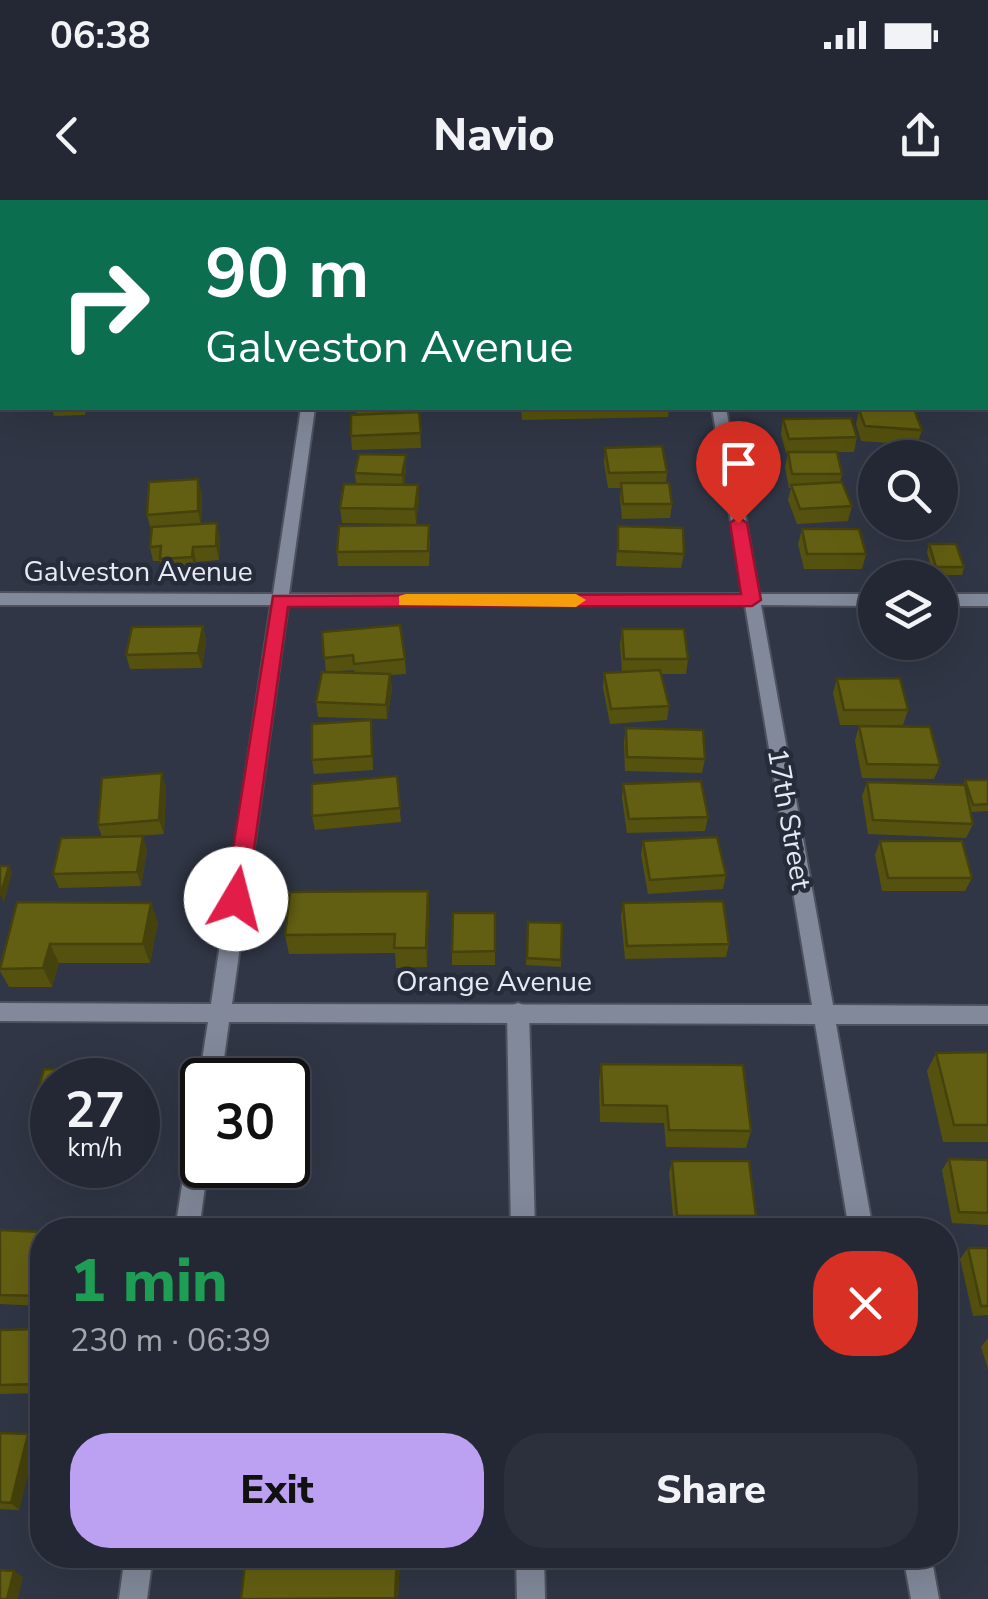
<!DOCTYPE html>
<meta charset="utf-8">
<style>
body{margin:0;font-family:"Nunito Sans",sans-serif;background:#2c303c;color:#f1f3f6;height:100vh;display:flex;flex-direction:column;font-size:38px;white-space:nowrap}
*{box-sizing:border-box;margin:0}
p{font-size:32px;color:#a3a6ac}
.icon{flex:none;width:55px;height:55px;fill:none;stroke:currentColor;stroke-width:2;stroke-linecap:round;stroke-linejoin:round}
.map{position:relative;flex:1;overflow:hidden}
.details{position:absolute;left:30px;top:1018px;width:928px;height:350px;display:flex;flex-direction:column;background:#242834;border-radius:40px;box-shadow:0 10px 40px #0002,0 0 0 2px #41444f}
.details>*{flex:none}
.guide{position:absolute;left:0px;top:0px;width:990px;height:210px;box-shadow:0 10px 40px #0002,0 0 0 2px #41444f;background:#0b6e4f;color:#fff;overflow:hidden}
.controls{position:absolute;left:858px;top:240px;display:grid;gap:20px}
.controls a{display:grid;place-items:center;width:100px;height:100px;border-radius:50%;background:#242834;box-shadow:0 10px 40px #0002,0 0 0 2px #41444f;font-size:50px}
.speed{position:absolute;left:30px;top:858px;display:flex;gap:20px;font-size:50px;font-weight:700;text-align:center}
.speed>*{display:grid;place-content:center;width:130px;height:130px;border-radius:50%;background:#242834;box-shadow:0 10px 40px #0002,0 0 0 2px #41444f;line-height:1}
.speed small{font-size:25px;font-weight:400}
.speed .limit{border:5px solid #111;border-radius:15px;background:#fff;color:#111}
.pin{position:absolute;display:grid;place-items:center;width:85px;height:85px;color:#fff;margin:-102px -42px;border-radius:50% 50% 50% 0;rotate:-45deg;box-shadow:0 0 10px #0007}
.pin .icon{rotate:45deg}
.me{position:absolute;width:110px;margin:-55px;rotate:8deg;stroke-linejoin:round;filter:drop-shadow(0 0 8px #0008)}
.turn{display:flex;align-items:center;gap:35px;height:210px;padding:0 40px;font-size:45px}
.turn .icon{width:130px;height:130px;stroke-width:2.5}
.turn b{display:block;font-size:70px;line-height:85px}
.round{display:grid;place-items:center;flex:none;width:105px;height:105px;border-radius:40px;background:#2c303c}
.head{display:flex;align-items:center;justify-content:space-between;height:170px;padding:0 40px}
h1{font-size:60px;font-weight:800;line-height:75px;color:#1e9e55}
.cta{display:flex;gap:20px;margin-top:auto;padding:20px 40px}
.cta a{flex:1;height:115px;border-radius:40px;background:#bca0f2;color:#111;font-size:40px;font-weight:800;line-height:115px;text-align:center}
.cta a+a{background:#2c303c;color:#f1f3f6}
.status{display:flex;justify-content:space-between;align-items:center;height:70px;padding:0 50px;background:#242834;direction:ltr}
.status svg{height:28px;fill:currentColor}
header{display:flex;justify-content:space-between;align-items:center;height:130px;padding:0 40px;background:#242834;font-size:45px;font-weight:800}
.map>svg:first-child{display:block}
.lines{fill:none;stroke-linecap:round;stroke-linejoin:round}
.service-casing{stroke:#4e525f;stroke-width:4}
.minor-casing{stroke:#4e525f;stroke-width:4}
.service{fill:#82899a;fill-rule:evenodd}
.minor{fill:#82899a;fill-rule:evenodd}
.wall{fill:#55520f;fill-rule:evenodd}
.shaded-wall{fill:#45420d}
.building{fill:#635f12;stroke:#45420d;stroke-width:2.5}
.route{fill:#e11d48;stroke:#92132f;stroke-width:2.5}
.slow{fill:#f59e0b}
.labels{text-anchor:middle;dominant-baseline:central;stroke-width:9;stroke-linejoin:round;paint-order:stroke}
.street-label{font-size:28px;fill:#e6eaf4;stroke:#262c3a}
</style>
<div class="status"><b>06:38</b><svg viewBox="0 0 49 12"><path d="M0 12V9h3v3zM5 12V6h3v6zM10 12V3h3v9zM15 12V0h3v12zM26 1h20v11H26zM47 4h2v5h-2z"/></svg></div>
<header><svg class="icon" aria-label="back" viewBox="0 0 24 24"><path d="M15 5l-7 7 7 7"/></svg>Navio<svg class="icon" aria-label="share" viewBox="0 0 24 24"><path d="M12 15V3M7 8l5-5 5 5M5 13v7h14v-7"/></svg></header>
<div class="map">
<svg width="988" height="1399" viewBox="0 0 988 1399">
<rect width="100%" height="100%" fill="#303645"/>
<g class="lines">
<defs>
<path id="service" d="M518,803L526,806L529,812L535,1030H511L507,812L510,806Z
M516,1355H544L545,1399H517Z"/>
<path id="minor" d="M678,0H690V2H678Z
M0,130H2V138H0Z
M301,208H315L289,394H743L712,208H726L759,394H875V406L761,405L833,805L988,806V824H836L873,1030H849L815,824L229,822L221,880H202V887L199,880L208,822L0,821V803L211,804L271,405H0V393L273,394ZM288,405H745L812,805L232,804Z
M940,394H988V406H940Z
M202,918V965H208L199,1030H175L191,928L194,921Z
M125,1355H153L147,1399H119Z
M903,1355H931L939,1399H911Z"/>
</defs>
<use href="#service" class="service-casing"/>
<use href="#minor" class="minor-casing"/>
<use href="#service" class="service"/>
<use href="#minor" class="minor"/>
</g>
<path class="wall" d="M202,0H258L257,2H202Z
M384,0H460V2H377H384Z
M577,0H637L639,2H578Z
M727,0H775V2H728Z
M2,56V109H0V65Z
M0,150H2V182H1L2,198V208H0Z
M52,208H86L85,215L54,216Z
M356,208H416L417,210L376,214L419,212L421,248L352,250L351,236L357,215Z
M441,208H498V209H441Z
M521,208H669L668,217L522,220Z
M859,210L922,230L917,245L861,241L856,224Z
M783,219L857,237L854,252H837L842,274L840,283L852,306L848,321L797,324L788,300L791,288H789L785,267L788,253H786L781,234Z
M605,248L667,272L666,283L672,304L670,318L622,319L620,298L621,288H608L604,263Z
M406,255V269L404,285L419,300L416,324L342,323L340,308L356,284L355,273Z
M202,294L201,324L220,338L219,360L196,362V372L163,374L160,361H153L150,347L151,330L147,315Z
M878,322H917V324L915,331L880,330Z
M618,326L684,354L681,368L616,366Z
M802,329L866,354L862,369H804L798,344Z
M430,340L429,366H338L337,352Z
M929,344L964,367L962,375H933L927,352Z
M203,426L206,441L202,468L130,469L126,455Z
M622,429L688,459L686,474H661L669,506L667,520L610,524L603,488L604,473L622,472L620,444Z
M322,432L405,459L406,474L390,475L392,489L387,519L318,517L316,502L326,472ZM354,470L355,473L327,472Z
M837,479L908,510L903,525H840L833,493Z
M859,526L940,565L934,579L862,578L855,541Z
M626,528L705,559L702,573L625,571L624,542Z
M372,535L373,570L314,574L312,560Z
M397,576L401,622L315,630L312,616Z
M965,580H988V611L970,612L973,624L966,638L868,634L862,596L867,582L963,585Z
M623,584L708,617L705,631L627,633L622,598Z
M166,587L164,634L137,636L147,650L141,686L59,688L53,674L102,637L98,625Z
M643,641L726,675L723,689L648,694L641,655Z
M880,641L972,678L965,691H882L875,655Z
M428,691L429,711L427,767L396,768L395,753L289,754L285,735Z
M17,702L158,722L150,763H59L52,787H9L0,771V764Z
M623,703L729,744L726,757L625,759L621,717Z
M495,713V765H452V752Z
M528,722L562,723L561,767L526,765Z
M988,852V942H943L927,871L936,853Z
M601,864L751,931L746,948L666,947L664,923L600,922L599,882Z
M44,869L102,871L106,880H52V935H36L29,923Z
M949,959L988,960V1025L952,1023L942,970Z
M672,961L756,1016L752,1027H674L669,973Z
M0,1030L42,1032V1106L0,1104Z
M968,1048H988V1115L973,1116L960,1059Z
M42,1129V1193L0,1194V1130Z
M988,1138V1169L981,1147Z
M0,1233L36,1242L19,1310L0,1309Z
M400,1355L398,1399H241Z"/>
<path class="shaded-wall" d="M0,178L2,186V208L0,203Z
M406,255V269L403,289L402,275Z
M198,279L202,294L201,326L198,311Z
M418,285L419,300L416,324L415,309Z
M217,323L220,338L219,360L216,346Z
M193,347L196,362V372L192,357Z
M203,426L206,441L202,468L198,453Z
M390,474L392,489L387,519L386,505Z
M162,573L166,587L164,634L159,620Z
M143,636L147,650L141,686L137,672Z
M9,666L12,673L4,703L1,696Z
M428,691L429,711L427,767L426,748Z
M151,703L158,722L150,763L143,744Z
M50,744L59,763L52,787L43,768Z
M28,1234L36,1242L19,1310L11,1303Z
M397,1355H400L398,1399H395Z
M14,1371L23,1377L18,1399H7Z"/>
<path class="building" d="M36,0H103L102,2H35Z
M433,0V2H377Z
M938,0H979L980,2H939Z
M617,1H639V2H617Z
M2,78V95H0V82Z
M0,150H2V167H0Z
M914,209L922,230L865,226L859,210Z
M419,212L421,233L351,236V215Z
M851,218L857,237L789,239L783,219Z
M662,246L667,272L609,273L605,248Z
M788,252H837L842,274H792Z
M359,254L406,255L402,275L355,273Z
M198,279V311L147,315L149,282Z
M842,282L852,306L800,309L791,285Z
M621,283H669L672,304H623Z
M344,284L418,285L415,309L340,308Z
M217,323L216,346L193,347L192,357L160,359L161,346L150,347L152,327Z
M429,325L428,351L337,352L339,326Z
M618,326L683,328L684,354L618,351Z
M802,329H859L866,354H807Z
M929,344H956L964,367H936Z
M400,425L405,459L354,464L353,455L324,458L322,432Z
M203,426L198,453L126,455L132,427Z
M622,429H684L688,459H624Z
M660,470L669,506L611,509L604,473Z
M322,472L390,474L386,505L316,502Z
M900,478L908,510H844L837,479Z
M371,520L372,556L312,560V524Z
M859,526L930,527L940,565L867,564Z
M626,528L703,530L705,559L627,557Z
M162,573L159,620L98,625L102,578Z
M397,576L400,608L312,616V584Z
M965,580H988V604L973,605Z
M701,581L708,617L629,619L623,584Z
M867,582L965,585L973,624L873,620Z
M143,636L137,672L53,674L61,638Z
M717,637L726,675L650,680L643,641Z
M880,641H962L972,678H888Z
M0,666H9L0,696Z
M428,691L426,748H394L395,734L285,735L290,692Z
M723,701L729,744L627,746L623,703Z
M17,702L151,703L143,744H50L43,768L0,769Z
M453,713H495V751L452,752Z
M528,722L562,723L561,760L527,758Z
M988,852V925H954L936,853Z
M601,864L743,865L751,931L669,930L667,906L603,905Z
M44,869L102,871L100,880H52V924L29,923Z
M949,959L988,960V1013L959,1012Z
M672,961H749L756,1016H677Z
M0,1030L42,1032V1096L0,1095Z
M968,1048H988V1106H981Z
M42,1129V1170L40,1184L0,1185V1130Z
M0,1233L28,1234L11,1303L0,1302Z
M246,1355H397L395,1398L241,1399Z
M0,1370L14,1371L7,1399H0Z"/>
<path class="route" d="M738,317L747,323L761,400L752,406L288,407L247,699L236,708L228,705L225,699L273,396L741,394L730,323Z"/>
<path class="slow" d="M406,394H576L586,400L576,407L399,405V396Z"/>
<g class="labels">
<g class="street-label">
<text x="138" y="372">Galveston Avenue</text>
<text transform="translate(789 619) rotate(80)">17th Street</text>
<text x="494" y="782">Orange Avenue</text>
</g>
</g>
</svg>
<div class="controls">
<a><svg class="icon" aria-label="search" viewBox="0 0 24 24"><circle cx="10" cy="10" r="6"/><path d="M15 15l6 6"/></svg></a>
<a><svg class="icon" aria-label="layers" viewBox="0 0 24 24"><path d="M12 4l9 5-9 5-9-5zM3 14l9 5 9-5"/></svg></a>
</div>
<div class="speed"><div>27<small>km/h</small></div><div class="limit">30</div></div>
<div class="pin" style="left:738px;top:323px;background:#d93025"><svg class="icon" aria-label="arrive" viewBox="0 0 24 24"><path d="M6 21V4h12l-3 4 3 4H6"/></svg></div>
<svg class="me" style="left:236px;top:699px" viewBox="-20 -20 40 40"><circle r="19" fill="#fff"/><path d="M0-13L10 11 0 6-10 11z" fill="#e11d48"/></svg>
<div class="guide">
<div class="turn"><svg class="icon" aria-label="right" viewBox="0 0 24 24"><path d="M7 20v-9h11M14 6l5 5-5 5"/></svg><div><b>90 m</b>Galveston Avenue</div></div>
</div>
<section class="details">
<div class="head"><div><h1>1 min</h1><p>230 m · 06:39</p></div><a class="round" style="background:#d93025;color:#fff"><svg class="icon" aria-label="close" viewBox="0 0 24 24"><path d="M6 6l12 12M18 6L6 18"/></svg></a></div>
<div class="cta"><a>Exit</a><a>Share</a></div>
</section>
</div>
